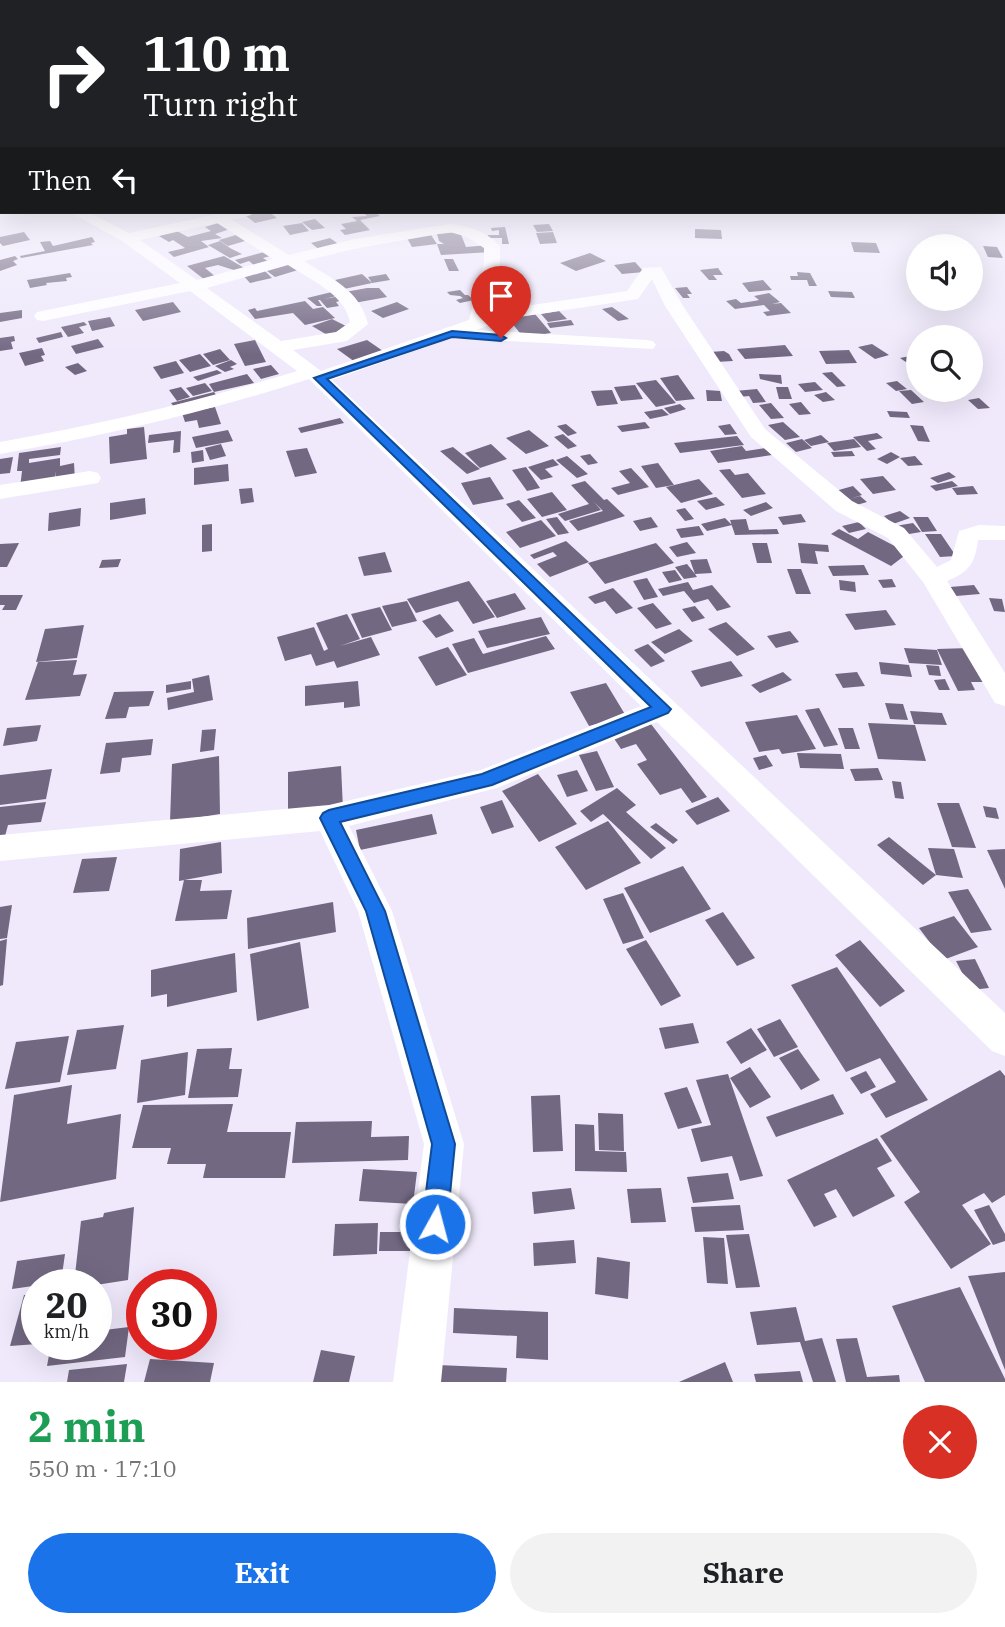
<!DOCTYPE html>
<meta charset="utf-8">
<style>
body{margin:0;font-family:"IBM Plex Serif",serif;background:#f2f2f2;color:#202124;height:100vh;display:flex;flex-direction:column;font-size:26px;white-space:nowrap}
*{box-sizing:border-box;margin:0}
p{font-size:23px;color:#757577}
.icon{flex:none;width:38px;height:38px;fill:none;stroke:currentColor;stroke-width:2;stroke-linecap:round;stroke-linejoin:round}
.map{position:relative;height:1382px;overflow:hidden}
.sheet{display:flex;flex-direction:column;background:#fff;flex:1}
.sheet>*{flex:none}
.hud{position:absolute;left:0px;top:0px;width:1006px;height:214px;box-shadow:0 7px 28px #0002;background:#202124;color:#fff;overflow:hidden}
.controls{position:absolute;left:906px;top:234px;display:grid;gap:14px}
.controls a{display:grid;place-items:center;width:77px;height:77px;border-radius:50%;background:#fff;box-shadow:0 7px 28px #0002;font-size:35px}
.speed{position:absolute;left:21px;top:1269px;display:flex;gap:14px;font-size:35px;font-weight:700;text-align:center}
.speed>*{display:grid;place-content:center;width:91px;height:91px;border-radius:50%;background:#fff;box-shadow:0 7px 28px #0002;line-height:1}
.speed small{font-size:18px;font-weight:400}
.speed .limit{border:10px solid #d22;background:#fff;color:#111}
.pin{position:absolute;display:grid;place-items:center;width:60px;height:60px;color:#fff;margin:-72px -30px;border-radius:50% 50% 50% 0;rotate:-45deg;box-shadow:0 0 7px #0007}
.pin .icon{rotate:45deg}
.me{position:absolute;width:77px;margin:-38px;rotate:7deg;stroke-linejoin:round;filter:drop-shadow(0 0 5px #0008)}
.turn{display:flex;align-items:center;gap:24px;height:147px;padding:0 28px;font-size:32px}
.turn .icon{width:91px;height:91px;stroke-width:2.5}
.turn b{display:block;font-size:49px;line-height:60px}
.then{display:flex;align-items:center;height:66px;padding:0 28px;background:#0003;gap:14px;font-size:26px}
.round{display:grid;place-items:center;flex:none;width:74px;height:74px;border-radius:37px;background:#f2f2f2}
.summary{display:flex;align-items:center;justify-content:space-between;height:119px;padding:0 28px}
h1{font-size:42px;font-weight:800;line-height:52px;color:#1e9e55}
.primary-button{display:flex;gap:14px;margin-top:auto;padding:14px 28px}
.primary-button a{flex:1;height:80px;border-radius:42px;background:#1a73e8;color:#fff;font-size:28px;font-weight:800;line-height:80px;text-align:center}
.primary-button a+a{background:#f2f2f2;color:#202124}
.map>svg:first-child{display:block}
.building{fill:#726882}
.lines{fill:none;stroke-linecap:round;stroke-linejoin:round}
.minor{fill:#fff;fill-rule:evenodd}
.route{fill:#1a73e8;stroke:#114b97;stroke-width:2}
</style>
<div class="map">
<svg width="1005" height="1382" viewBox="0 0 1005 1382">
<rect width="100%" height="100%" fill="#efe9fb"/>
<path class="building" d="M261,212H269L277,218L255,223L245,215Z
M362,212H375L380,216L360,220L370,230L345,235L340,230L346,229L341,224L357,221L352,217L367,216Z
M315,219L325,228L312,230L302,222Z
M225,221L236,227L215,234L222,238L201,241L209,247L174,257L168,252L185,248L173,240L169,242L159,236L177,231L188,237L211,231L205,227Z
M302,223L309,231L290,235L283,226Z
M549,224L553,231L537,232L533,225Z
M505,227L509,244H502V238H488V235H499V230L492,231L491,228Z
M695,229L721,230L722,239L695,238Z
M24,232L30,240L3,246L0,243V237Z
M460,232L466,247L489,245L491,252L441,255L437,244H444L439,241L437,234Z
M553,232L557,243L540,244L536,233Z
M236,235L245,241L228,246L219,240Z
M431,235L437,244L412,247L407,238Z
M92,237L95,242L91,243L93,245L21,258L20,256L45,251L40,242L50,241L53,246Z
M330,238L341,246L321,251L311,243Z
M220,241L230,248L242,254L230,258L208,245Z
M851,242L876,243L880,253L854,252Z
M983,246L997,247L1003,258L988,257Z
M268,251L274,255L263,258L269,262L255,266L249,261L240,264L235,260Z
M590,253L606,261L576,271L560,263Z
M15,256L18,259L13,261L17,265L0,271V260Z
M224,256L246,269L237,271L218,265L205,268L216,277L205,280L187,266Z
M444,259H453L459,271H449Z
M285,262L298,270L275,277L263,268Z
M635,262L644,272L622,274L614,265Z
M718,268L723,275H713L717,280H709L700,270Z
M263,269L272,278L250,283L241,273Z
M797,272L810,273L817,286H809L807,280H791L790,276H798Z
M70,273L72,277L66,278L67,281L46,283L47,285L30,288L27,280Z
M362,274L372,283L344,289L335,280Z
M386,274L390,280L372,283L368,277Z
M763,280L772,290L749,292L742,283Z
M687,287L692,294H687L690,298H683L675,288Z
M367,288H379L387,297L354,303L345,292Z
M460,290L465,295H468L474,300L460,303L456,300L463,298L460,296L450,295L447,292Z
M336,291L341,295L324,299L340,296L343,300L336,302L339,306L327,308L320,300H318L322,306H317L307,298Z
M828,291L852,292L855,298L831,297Z
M769,293L780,302L772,304L781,303L791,313L767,316L763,312L770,311L764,305L735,309L726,301L736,299L741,303L754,301L759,300L754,296Z
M305,301L313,309L323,307L335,318L305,325L293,313L255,319L248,310L255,308L257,311Z
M173,302L181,312L143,321L135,310Z
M397,302L409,309L383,318L371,311Z
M612,307L629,319L618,321L602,309Z
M22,310V318L0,322V313Z
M559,311L567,319L548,322L541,314Z
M535,314L551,333L523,337L508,318Z
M110,317L115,326L92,331L88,321Z
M332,319L350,328L329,336L312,326Z
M571,320L574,325L550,328L547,323Z
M84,322L87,325L79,327L84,333L68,337L61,327Z
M61,332L63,337L39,343L36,338Z
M14,336L15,341L11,342L13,349L0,351V338Z
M98,339L104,347L76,354L71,346Z
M255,340L266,362L245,366L234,344Z
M367,340L383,351L355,362L337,349Z
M872,344L889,355L875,359L858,347Z
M785,345L793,356L745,359L737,349Z
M42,348L45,355L41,356L44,361L25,366L19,353Z
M220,349L230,360L213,365L203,354Z
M849,350L857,363L826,364L819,351Z
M724,351L729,354L733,361L716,362L710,352Z
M200,354L211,366L190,372L179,360Z
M910,356L917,360L914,361L919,364V371L900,358Z
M231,360L237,364L230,367L234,369L225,372L215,366Z
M176,361L184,373L161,379L153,367Z
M78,363L87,371L75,375L65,367Z
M271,365L279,374L261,379L253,369Z
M217,370L222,373L198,381L193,377Z
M832,372L846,386L837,387L822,373Z
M247,374L254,383L214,392L209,384Z
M759,374L781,375L782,384L760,379Z
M678,375L695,399L676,401L660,378Z
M656,380L676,403L656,407L636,383Z
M897,381L907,389L896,391L886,383Z
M815,382L823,390L805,392L798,384Z
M205,383L212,391L193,396L186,388Z
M635,385L643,399L621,401L614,387Z
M181,387L190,397L177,401L169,390Z
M776,387H788L792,399H779Z
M757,389L766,402L753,403L749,396L739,397L735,391Z
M612,390L618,404L597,406L591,391Z
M706,390L720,391L722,401H707Z
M911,390L924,402L912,404L899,391Z
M214,392L219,399L175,408L171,403Z
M826,392L835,400L823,402L814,395Z
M979,398L990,408L978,409L968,400Z
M801,402L811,414L799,415L789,404Z
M771,403L784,418L771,419L759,405Z
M680,404L686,409L670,414L664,408Z
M215,407L221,424L199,428L197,420L185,422L182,413Z
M662,409L669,415L650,419L644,412Z
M887,411L907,412L910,418L890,417Z
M340,418L344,423L301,433L298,428Z
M645,422L650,428L622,432L617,426Z
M783,422L800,437L785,440L768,425Z
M566,424L577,433L568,436L557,426Z
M730,424L737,434L725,435L718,426Z
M910,425L923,426L930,442L918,441Z
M144,427L147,459L110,464L109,437L127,434V429Z
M228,430L233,441L196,448L192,437Z
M529,430L549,446L526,454L506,438Z
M181,431L180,452L173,453L174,440L148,443L149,435Z
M877,433L883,438L868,441L876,449L867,451L853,437Z
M563,434L577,446L568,449L554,437Z
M821,435L829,442L811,446L804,440Z
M737,436L744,445L680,453L674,443Z
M802,439L812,448L796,452L786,443Z
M854,439L861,447L834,451L827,443Z
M221,444L226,456L210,460L205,448Z
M491,444L507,459L480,468L465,453Z
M742,446L746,451L766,448L772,455L718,463L710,451Z
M61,447L60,455L29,459V463L60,458V466L74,463L75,480L56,483L55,471V483L20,488L22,471H17L19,453Z
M453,447L480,469L467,474L440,451Z
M307,448L317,473L295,477L286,451Z
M203,450L204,461L192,463L191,452Z
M852,451L855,456L834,457L831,452Z
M891,452L900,457L887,464L877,459Z
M590,454L598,463L588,465L580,456Z
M567,456L588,474L577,478L556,460Z
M915,456L923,465L908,466L900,458Z
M13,457L10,473L0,474V459Z
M553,459L559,465L545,469L553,477L541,480L528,467Z
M658,463L674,485L656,488L641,466Z
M228,464L229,481L194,485V468Z
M526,467L540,488L527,491L512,470Z
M631,468L649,487L618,495L611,488L630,483L619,471Z
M730,469L735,475L748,473L766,494L742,498L719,470Z
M949,472L956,477L938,483L930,478Z
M883,476L896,490L873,494L860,479Z
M490,477L504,499L473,505L461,483Z
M699,479L713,494L681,503L666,487Z
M585,481L604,500L607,499L625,516L578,531L569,521L603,511L594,502L601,510L565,521L558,514L589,504L571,485Z
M952,481L958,486L936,491L930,486Z
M853,486L862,495L850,499L860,496L867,502L853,506L835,491Z
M973,486L978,494L957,495L952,488Z
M252,488L254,502L241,504L239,489Z
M552,492L567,510L542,517L527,499Z
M716,497L725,505L706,510L697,501Z
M145,498L146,514L110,520V503Z
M519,500L536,518L522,522L506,504Z
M766,502L773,508L751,516L743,510Z
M81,508L80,526L48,531L49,513Z
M685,508L694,519L685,521L676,510Z
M900,511L910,518L893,524L884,516Z
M801,514L806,522L783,525L778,517Z
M557,517L569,533L558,535L546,519Z
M651,517L658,527L640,531L633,521Z
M913,517H928L937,531L922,532Z
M725,518L732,525L707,531L701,524Z
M746,519L749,530L777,529L779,534L735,535L730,520Z
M541,520L556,536L520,548L506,532Z
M859,522L866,529L849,533L842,526Z
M913,523L921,532L903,535L895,526Z
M212,524V551L202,552V525Z
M699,526L704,535L681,538L676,529Z
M839,529L858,539L868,532L908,553L891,566L831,534Z
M925,534H941L956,556L940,557Z
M566,541L589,562L550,577L537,564L557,556L553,552L534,559L530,555Z
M687,542L696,553L677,557L669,547Z
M19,543L7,567H0V544Z
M656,543L674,563L605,584L588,563Z
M752,543H767L772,563H757Z
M798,543L828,545L829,552L815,551L818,564L801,563Z
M385,552L392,572L364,576L358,557Z
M121,559L118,567L99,568L102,560Z
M707,559L712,573L695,574L697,577L684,579L675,567L687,564L695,574L690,560Z
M864,565L869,575L833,576L828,566Z
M787,569H801L811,594H796Z
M675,570L682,580L669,583L662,572Z
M647,578L658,597L644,600L633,581Z
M892,579L896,587L883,588L878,580Z
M839,580L855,582L856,592L840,590Z
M469,581L495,617L473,624L458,601L416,613L407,599Z
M688,582L693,590L712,585L731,607L717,611L708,599L694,603L684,591L663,596L658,589Z
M974,585L980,594L956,596L950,587Z
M613,588L633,608L616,614L605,601L595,604L588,597Z
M515,593L526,609L497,618L486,601Z
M0,595H23L16,610H2L5,605H0Z
M989,598L1002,599L1005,612L994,611Z
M407,601L417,621L392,627L382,606Z
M653,603L672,624L656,629L637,608Z
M695,606L705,618L692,622L682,609Z
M380,607L392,630L362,638L351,614Z
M886,610L896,625L855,630L845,614Z
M347,614L360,639L340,646L371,637L380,655L337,668L334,661L316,666L311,654L285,661L277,637L314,627L324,651L328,649L316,623Z
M440,614L454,631L436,638L422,621Z
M541,617L550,634L487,648L478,631Z
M726,622L755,649L737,656L708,629Z
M84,625L77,658L36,662L45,629Z
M679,629L693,641L665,654L651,642Z
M790,631L799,642L776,648L767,636Z
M546,636L555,649L468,673L452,644L474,638L483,654Z
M648,644L665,661L651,667L634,650Z
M448,647L467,675L436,686L418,657Z
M904,648L937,650L942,665L909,663Z
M970,648L989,682H971L975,690L958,691L937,649Z
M77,660L73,675L87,674L80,696L25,700L38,662Z
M731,661L743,676L701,687L691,671Z
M879,662L909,665L912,677L881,674Z
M926,665L939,666L941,676L929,675Z
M783,672L792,680L760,693L751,685Z
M857,672L865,686L843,688L835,674Z
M209,675L213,700L168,710L167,698L194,692L192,679Z
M945,679L950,690H939L934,680Z
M191,681V689L166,693V685Z
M358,681L360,706L344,708V702L305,706V686Z
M606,683L626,716L589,726L570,692Z
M154,691L149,706L129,707L126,718L105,719L114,692Z
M885,703L903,704L908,720L890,719Z
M819,708L838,745L824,747L805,710Z
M910,711L942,713L947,725L914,724Z
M797,715L816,749L782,754L779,749L759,752L745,722Z
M868,723L915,725L926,761L878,759Z
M651,724L707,797L692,803L681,788L660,795L637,764L647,760L636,744L621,749L613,737Z
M41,725L37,741L3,746L7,728Z
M838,728H853L860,749H845Z
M216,729L214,750L200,752L202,730Z
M153,739L151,755L122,758L120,772L100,774L106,743Z
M597,751L614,787L596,791L579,755Z
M797,753L841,754L844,769L800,768Z
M766,755L773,766L759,770L753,758Z
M219,756L220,814L170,822L172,764Z
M341,766L343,809L288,815V772Z
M878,768L883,780L855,781L850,769Z
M52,769L46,799L0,805V775Z
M577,770L588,791L567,797L557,775Z
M538,774L577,824L539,842L502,791Z
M892,781L901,782L904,799L895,798Z
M617,788L636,805L626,812L666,848L651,859L603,814L591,822L580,811Z
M718,797L730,811L697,825L685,811Z
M502,800L514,827L492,834L480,807Z
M46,802L41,822L8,825L4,840H0V807Z
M937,803H959L976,848L952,847Z
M983,806L996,808L999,819L986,817Z
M432,814L437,834L360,850L356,830Z
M608,821L641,863L586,890L555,847Z
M656,823L678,840L673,844L650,827Z
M889,837L936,875L928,848L954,849L963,878L936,875L923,885L877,845Z
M221,842L222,873L179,881L180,849Z
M1005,849V889L987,850Z
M117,857L109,891L73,893L82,859Z
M683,866L711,909L650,933L624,888Z
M184,880H202L200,891L232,890L227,919L175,921Z
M968,889L992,930L971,933L948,892Z
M623,893L644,938L623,944L603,899Z
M333,902L336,932L248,949L247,918Z
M12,905L7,938L0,939V907Z
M723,912L755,958L737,966L705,920Z
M954,916L978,947L943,960L919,928Z
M7,939L3,985L0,986V941Z
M646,940L681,996L661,1006L626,949Z
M860,940L905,991L880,1007L835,955Z
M300,942L309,1008L257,1021L250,954Z
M235,953L237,992L167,1007V994L151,997V970Z
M975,959L989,988L971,990L956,961Z
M837,967L928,1100L886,1118L870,1094L896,1082L880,1058L846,1072L791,985Z
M780,1019L798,1047L774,1057L757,1029Z
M693,1023L699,1043L665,1049L659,1028Z
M124,1025L116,1069L67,1075L77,1030Z
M751,1028L767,1050L741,1064L726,1042Z
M69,1036L60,1082L5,1089L16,1042Z
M232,1048L229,1069H242L238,1097L188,1098L197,1049Z
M798,1049L820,1080L801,1090L779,1058Z
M188,1052L185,1095L137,1103L141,1060Z
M750,1067L771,1097L750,1108L730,1078Z
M1000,1070L1005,1076V1195L992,1203L984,1193L962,1205L991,1244L951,1269L904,1202L920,1192L880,1136Z
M866,1071L876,1087L861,1094L850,1078Z
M728,1074L730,1080L763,1176L740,1181L732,1156L701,1162L691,1129L711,1125L696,1080Z
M72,1085L67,1124L121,1114L116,1179L0,1202L14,1095Z
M687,1087L702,1123L678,1129L664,1093Z
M833,1094L844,1114L776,1137L766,1117Z
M560,1095L563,1151L533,1152L531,1096Z
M233,1104L227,1132H291L285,1178H203L206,1164H167L171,1148H132L143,1105Z
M598,1113L623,1114L624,1151L599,1150Z
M372,1121L371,1137L409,1136L408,1160L292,1163L296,1122Z
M575,1124L594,1125L595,1151L626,1152L627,1172L575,1171Z
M877,1138L892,1161L877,1168L895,1196L853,1217L836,1189L824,1194L837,1217L814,1227L787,1180Z
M363,1169L417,1172L413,1204L359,1201Z
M728,1173L734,1199L693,1203L687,1177Z
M571,1188L575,1209L534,1214L532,1192Z
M661,1188L666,1222L631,1223L627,1189Z
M740,1205L744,1230L695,1232L691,1207Z
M989,1205L1005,1234V1241L993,1245L974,1210Z
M134,1207L128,1280L96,1285L74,1284L81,1221L103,1217L104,1213Z
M378,1223L377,1254L333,1256L335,1224Z
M380,1232H411L410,1251H379Z
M749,1234L760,1287L736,1288L726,1235Z
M703,1237L724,1238L728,1284L707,1283Z
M574,1240L576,1263L534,1266L533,1243Z
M65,1254L61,1282L12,1289L17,1261Z
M597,1257L630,1262L628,1299L595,1294Z
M1005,1272V1370L968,1276Z
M960,1287L1005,1379V1382H925L892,1306Z
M37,1294V1344L10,1346L24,1295Z
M796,1307L805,1341L822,1338L836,1382H813L800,1342L757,1345L750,1312Z
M454,1308L548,1312V1360L516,1358L517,1336L453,1333Z
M129,1327L125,1357L47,1366L51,1344H96V1331Z
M857,1338L867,1377L899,1375L900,1382H846L836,1339Z
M321,1350L355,1356L349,1382H313Z
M150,1359L214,1363L210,1382H144Z
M725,1362L733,1382H679Z
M127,1364L124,1382H67L69,1370Z
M438,1365L507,1368L506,1382H436Z
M800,1371L803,1382H756L754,1374Z"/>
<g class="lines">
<path class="minor" d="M0,195H2V203H0Z
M70,212H88L129,233L227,212H253L251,215L232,220L289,255L354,239L450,224C468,226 488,232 500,246V263L489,314L504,309L627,291L643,268L661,267L683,306L765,429L852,501L904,528L937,567L951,560L959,531L979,525L1005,526V540H978C975,564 969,572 947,581L1005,673V706L995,703L923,582L888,538L836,511L751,437L665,306L652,279L638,299L507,319L476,330L647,340L653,341L656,345L653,349L451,338L332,380L1005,1013V1056L992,1051L657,722L497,788L349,826L392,911L464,1144L441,1382H393L424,1144L358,911L320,831L0,861V835L329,805L481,770L641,706L309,379C207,412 105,436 0,454V442C101,424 199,401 297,371L190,291L43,321L37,320L34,316L37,312L180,283L122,241ZM217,223L273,259L197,280L140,240ZM450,232L467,237L484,248V263L469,320L321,371L293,350L347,341L368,324C361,291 331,278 304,261L354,249ZM288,265C310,280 345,294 350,322L336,332L281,341L207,288Z
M90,471L98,473L101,478L98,483L0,499V485Z"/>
</g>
<linearGradient id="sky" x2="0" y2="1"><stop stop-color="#90aab9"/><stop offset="0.46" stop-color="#f8f5fd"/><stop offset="1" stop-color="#f8f5fd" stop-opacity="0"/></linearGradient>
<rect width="1005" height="355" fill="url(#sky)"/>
<path class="route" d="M452,331L501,335L506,338L501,341L452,337L327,379L671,709L668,713L492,785L340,822L385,911L455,1144L447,1224L443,1232L435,1236L426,1232L422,1224L432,1144L366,911L320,818L323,813L329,810L482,774L651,707L314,378Z"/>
</svg>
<div class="controls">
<a><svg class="icon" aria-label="sound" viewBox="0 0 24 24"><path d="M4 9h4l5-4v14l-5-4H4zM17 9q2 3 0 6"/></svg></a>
<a><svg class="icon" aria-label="search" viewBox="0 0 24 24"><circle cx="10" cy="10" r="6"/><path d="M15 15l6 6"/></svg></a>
</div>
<div class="speed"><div>20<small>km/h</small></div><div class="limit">30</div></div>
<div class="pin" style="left:501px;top:338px;background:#d93025"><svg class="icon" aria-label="arrive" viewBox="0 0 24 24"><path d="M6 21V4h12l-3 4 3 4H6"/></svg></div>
<svg class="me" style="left:435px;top:1224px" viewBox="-20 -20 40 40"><circle r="17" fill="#1a73e8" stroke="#fff" stroke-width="3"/><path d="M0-11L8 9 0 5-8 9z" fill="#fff"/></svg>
<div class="hud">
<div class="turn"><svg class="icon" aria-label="right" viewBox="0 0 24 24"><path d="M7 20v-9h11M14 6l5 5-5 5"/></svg><div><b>110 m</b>Turn right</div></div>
<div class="then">Then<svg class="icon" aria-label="left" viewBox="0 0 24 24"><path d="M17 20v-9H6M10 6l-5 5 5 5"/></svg></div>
</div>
</div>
<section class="sheet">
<div class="summary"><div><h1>2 min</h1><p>550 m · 17:10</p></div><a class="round" style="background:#d93025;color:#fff"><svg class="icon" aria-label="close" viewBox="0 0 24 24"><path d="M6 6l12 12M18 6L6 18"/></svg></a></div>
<div class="primary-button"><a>Exit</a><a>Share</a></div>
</section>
